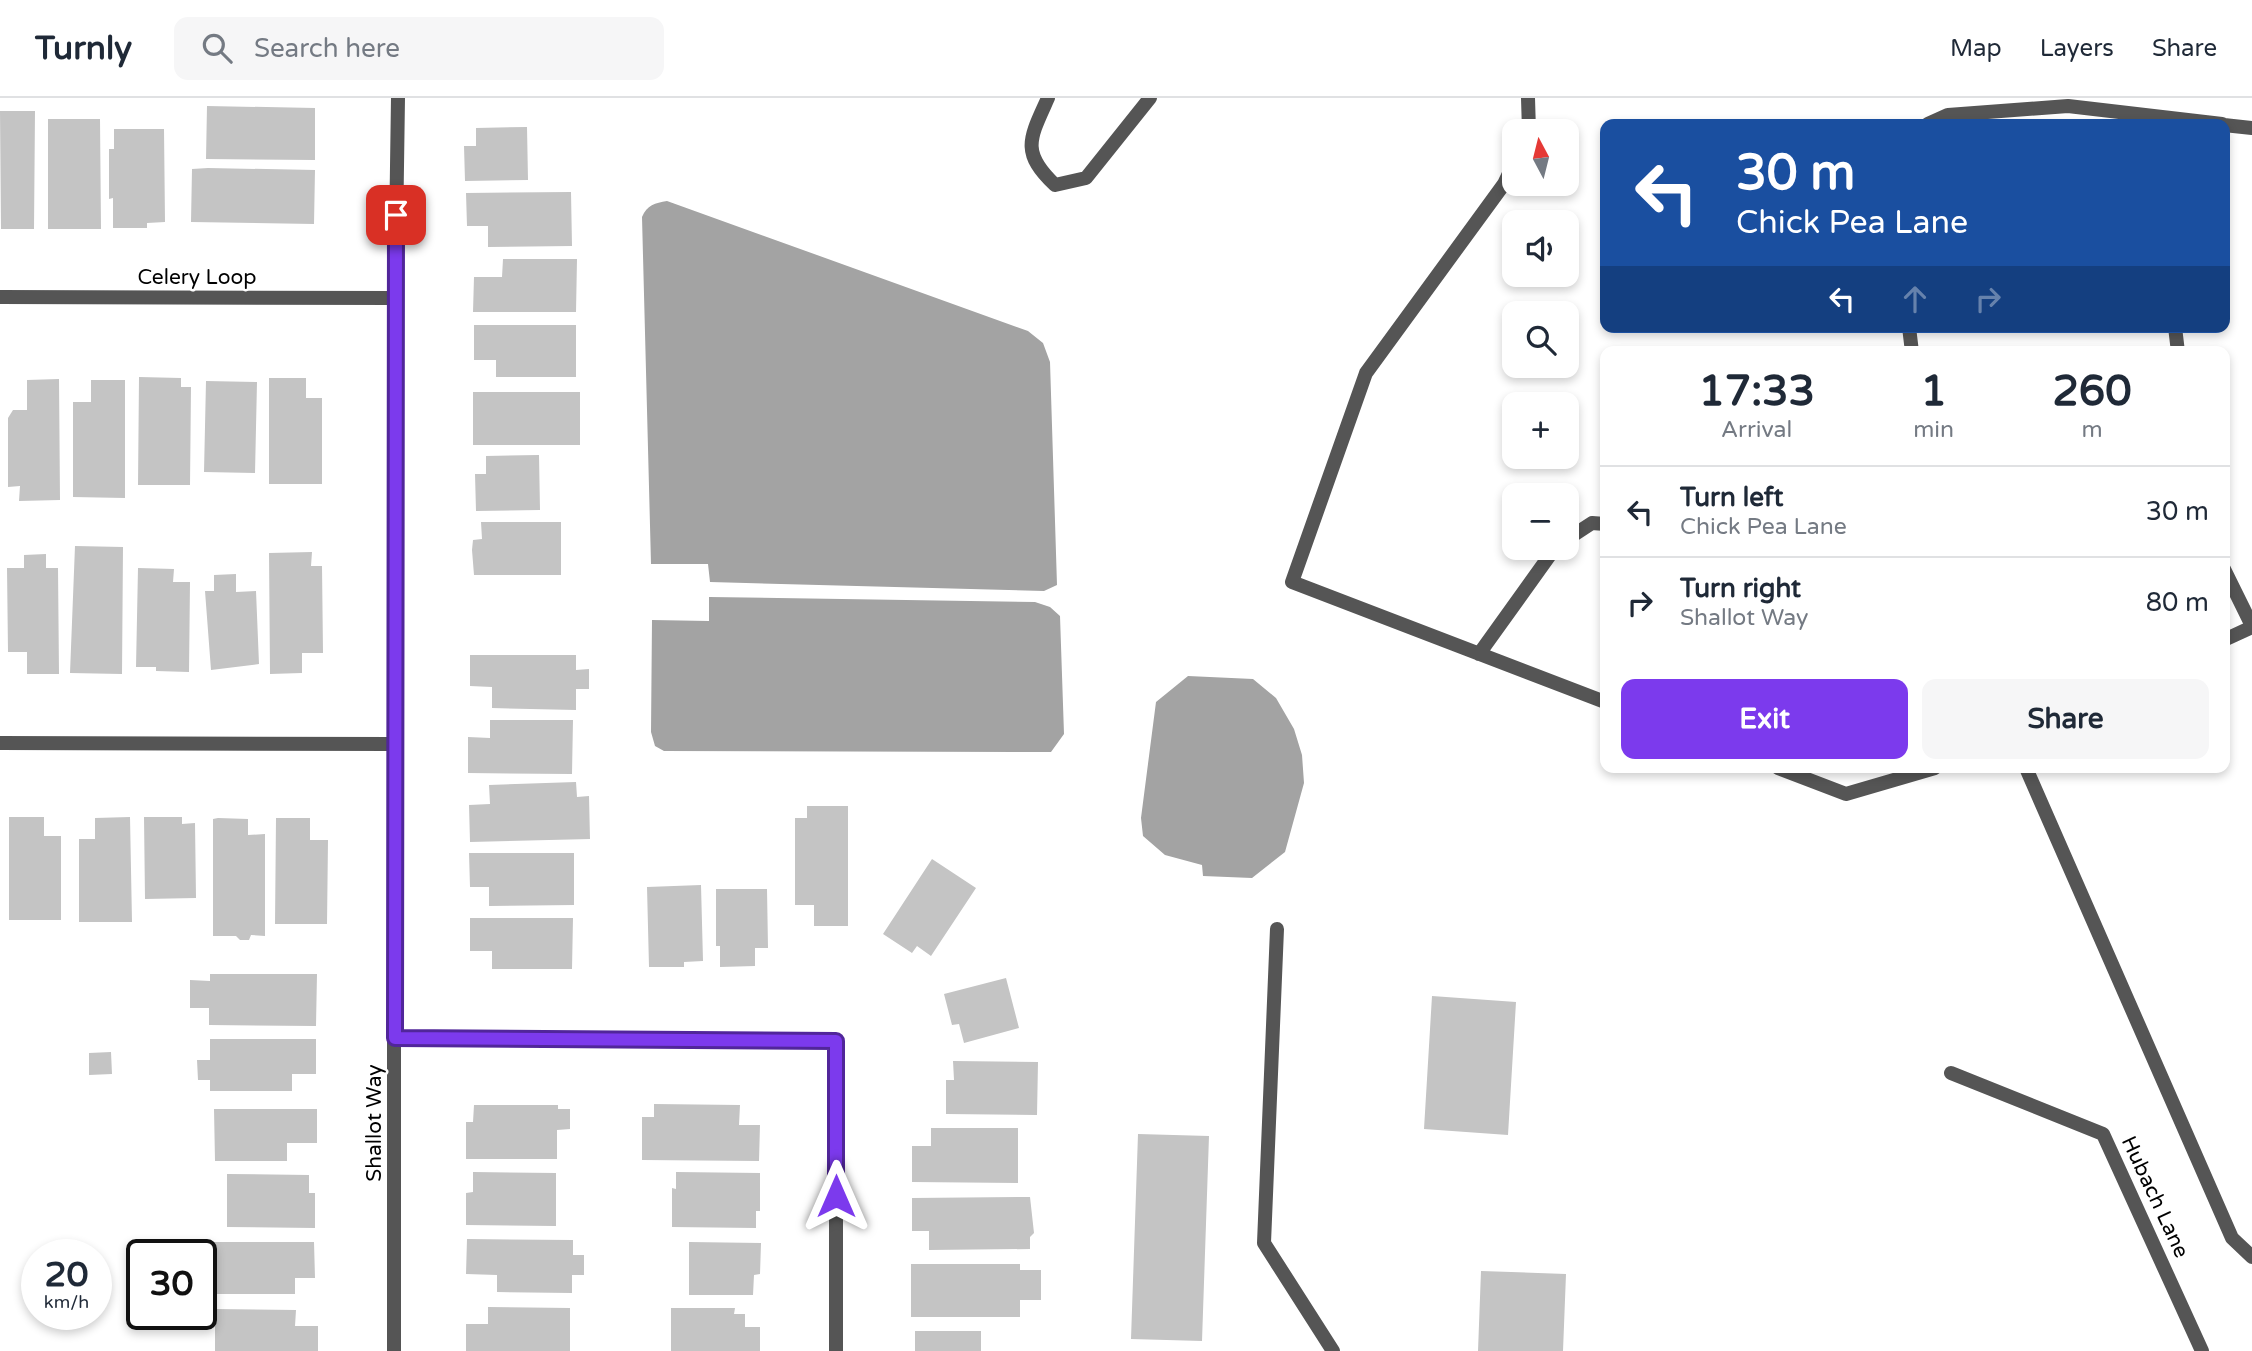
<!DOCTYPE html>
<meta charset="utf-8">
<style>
body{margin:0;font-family:"Varela Round",sans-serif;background:#f6f6f7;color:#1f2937;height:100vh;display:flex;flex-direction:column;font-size:26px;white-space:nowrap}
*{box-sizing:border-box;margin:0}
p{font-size:23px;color:#747a83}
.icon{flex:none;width:38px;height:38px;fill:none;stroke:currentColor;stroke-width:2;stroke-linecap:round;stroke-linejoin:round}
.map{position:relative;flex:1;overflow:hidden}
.drawer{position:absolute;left:1600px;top:248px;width:630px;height:427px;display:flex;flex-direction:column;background:#fff;border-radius:14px;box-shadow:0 4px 10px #0003}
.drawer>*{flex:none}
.banner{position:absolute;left:1600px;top:21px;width:630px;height:214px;border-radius:14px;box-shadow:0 4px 10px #0003;background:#1a4fa0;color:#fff;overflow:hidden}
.needle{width:46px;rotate:353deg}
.buttons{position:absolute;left:1502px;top:21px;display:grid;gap:14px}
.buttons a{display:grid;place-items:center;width:77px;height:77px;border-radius:14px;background:#fff;box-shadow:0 4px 10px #0003;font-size:35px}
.speed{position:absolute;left:21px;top:1141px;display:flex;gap:14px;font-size:35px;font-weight:700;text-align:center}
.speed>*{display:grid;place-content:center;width:91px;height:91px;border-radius:50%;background:#fff;box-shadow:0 4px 10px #0003;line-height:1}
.speed small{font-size:18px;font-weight:400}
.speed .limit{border:4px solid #111;border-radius:10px;background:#fff;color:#111}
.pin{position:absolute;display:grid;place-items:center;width:60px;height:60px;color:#fff;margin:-30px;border-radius:14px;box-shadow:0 4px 10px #0006}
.me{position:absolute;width:77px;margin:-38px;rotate:0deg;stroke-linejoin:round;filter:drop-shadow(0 0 5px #0008)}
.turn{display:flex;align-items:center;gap:24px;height:147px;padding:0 21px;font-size:32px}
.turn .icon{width:91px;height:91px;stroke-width:2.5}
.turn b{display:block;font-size:49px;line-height:60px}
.lanes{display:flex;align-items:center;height:66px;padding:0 21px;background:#0003;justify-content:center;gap:35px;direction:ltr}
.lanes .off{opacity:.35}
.eta{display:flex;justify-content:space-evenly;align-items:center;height:119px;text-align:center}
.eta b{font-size:42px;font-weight:700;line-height:49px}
.button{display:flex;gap:14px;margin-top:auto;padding:14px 21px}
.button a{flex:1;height:80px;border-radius:14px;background:#7c3aed;color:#fff;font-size:28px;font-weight:700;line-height:80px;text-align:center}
.button a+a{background:#f6f6f7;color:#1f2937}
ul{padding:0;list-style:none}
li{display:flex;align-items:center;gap:21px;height:91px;padding:0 21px;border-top:2px solid #e0e1e3}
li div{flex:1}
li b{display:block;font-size:26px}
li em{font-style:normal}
header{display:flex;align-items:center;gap:42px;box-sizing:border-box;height:98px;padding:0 35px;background:#fff;border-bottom:2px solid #e0e1e3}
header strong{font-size:33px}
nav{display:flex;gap:38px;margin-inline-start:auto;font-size:24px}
.search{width:490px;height:63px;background:#f6f6f7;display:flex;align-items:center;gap:18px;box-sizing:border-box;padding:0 24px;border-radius:14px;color:#747a83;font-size:26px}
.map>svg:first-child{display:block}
.water{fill:#a3a3a3}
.building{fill:#c4c4c4}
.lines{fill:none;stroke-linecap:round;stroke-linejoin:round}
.lane{stroke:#555;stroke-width:14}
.street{stroke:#555;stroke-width:14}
.route-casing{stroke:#51269a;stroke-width:18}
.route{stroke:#7c3aed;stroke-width:12}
.labels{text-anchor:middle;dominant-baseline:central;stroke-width:5;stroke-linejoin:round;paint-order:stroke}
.street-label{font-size:21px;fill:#000;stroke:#fff}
</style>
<header>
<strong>Turnly</strong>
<div class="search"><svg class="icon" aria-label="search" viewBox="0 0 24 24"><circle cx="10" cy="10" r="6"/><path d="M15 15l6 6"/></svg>Search here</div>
<nav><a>Map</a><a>Layers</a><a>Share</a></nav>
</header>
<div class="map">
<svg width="2252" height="1253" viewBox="0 0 2252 1253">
<rect width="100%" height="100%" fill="#fff"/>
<path class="water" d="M667,103L1028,233L1043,245L1050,264L1057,487L1044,493L710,484L708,466H651L642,119C647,107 655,105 667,103Z
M709,499L1035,504L1050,509L1060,518L1064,636L1051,654L664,653L655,648L651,634L652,522L709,523Z
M1188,578L1253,581L1276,600L1294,631L1302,657L1304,685L1285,754L1252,780L1203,778L1202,767L1165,757L1143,738L1141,720L1156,604Z"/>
<path class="building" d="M207,8L315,10V62L206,61Z
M0,13H35L34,131H1Z
M48,21H100L101,131H48Z
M527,29L528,82L465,83L464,48H476V30Z
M114,31H164L165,124L147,125V130H113V100L109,101V51H114Z
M208,70L315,72L314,126L191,124L192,71Z
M571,94L572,148L488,149V128H467L466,95Z
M503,161H577L576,214H473L474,179H502Z
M474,227H576V279H496V262H474Z
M139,279L181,280V289H191L190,387H138Z
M269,280H306V300H322V386H269Z
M59,281L60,402L19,403L20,388L8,389V320L13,312H27V282Z
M91,282H125V400L73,399V304H91Z
M206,283L257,284L255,375L204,374Z
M473,294H580V347H473Z
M539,357L540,412L476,413L475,376H486V358Z
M481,424H561V477H474L472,452L473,442L482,441Z
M75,448L123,449L122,576L70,575Z
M312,454L311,468H322L323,555H302V575L270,576L269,455Z
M46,456V470H58L59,576H27V554H8L7,470H24V457Z
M138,470L174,471L173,484H190L189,574L156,573V569H136Z
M236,476V494L256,493L259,566L211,572L205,493H214V477Z
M470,557H576V572L589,571V591H576V612L492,610V589L470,588Z
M490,622H573L572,676L468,675V639L490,640Z
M576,684L577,699L589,698L590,741L470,744L469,707L490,706L489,687Z
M807,708H848V828H814V807H795V720H807Z
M9,719H44V738H61V822H9Z
M130,719L132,824H79V741H95V720Z
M144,719H182V726L195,725L196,800L145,801Z
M218,720L248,721V737L265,736V838L251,837L249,842H240L236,838H213V721Z
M276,720H310V742H328L327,826H275Z
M469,755H574V807L489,808V789H470Z
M932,761L976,790L931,858L917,848L912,855L883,836Z
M701,787L703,863L684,864V869H649L647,789Z
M716,791H767L768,850H755V868L720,869V848H716Z
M470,820H573L572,871H492V853H470Z
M210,876H317L316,928L209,927V910H190V882L210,883Z
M1006,880L1019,930L964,945L959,926L952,927L944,896Z
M1432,898L1516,904L1508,1037L1424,1031Z
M210,941H316V976H292V993H210V982H198L197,962H210Z
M111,954L112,976L89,977V955Z
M953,963L1038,964L1037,1017L946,1016V982H954Z
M654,1006L740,1007L739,1027H760L759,1063L642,1062V1019H654Z
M474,1007H558V1011H570V1031L557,1032V1061H466V1024H473Z
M214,1011H317V1045H287V1063H215Z
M931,1030H1018V1085L912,1084V1048H931Z
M1138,1036L1209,1038L1202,1243L1131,1241Z
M473,1074L556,1075V1128L466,1127V1095L473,1094Z
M676,1074L760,1075V1113H756V1130L672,1129V1090L676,1091Z
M227,1076L309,1077V1095H315V1130L227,1129Z
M1030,1099L1034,1135L1030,1139V1151L929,1152V1133H912V1100Z
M467,1141L573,1142V1157H584V1177H572V1195L497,1194V1177L466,1176Z
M211,1144H314L315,1180H295V1196H211V1185H201V1157H194V1150H211Z
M689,1144L761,1145L760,1176L754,1177L753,1197H689Z
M911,1166H1020V1172H1041V1202H1020V1219H911Z
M1481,1173L1566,1176L1563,1253H1478Z
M488,1209L570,1210V1253H466V1226H488Z
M671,1210H735L734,1216H745V1229H760V1253H671Z
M215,1211L296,1212L295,1228H318V1253H215Z
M915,1233H981V1253H915Z"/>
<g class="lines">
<path class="lane" d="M1048,0C1030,40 1020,54 1055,87L1086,80L1150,0
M1528,0L1529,33
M1928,26L1948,17L2068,8L2222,26
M2224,27L2252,30
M1514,65L1504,86L1366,275L1292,484L1605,604
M1909,229L1912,254
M2175,229L2178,254
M1566,442L1592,425L1605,426
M2224,471L2252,528
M2224,542L2252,529
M1479,556L1555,450
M1778,670L1846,696L1935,670
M2026,670L2232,1140L2252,1159
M1277,831L1264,1145L1333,1253"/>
<path class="street" d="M0,199L395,200
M0,645L394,646
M395,940L836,943V1253
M1951,975L2103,1036L2202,1253
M394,1253V274L398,0"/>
</g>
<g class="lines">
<defs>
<path id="route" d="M396,117L395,940L836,943V1098"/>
</defs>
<use href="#route" class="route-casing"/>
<use href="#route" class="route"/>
</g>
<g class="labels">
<g class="street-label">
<text x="197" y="179">Celery Loop</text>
<text transform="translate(374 1025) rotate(-90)">Shallot Way</text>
<text transform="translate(2155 1099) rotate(65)">Hubach Lane</text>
</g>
</g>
</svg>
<div class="buttons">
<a><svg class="needle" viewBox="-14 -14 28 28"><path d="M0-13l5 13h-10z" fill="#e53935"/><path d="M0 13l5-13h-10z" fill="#747a83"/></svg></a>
<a><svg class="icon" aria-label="sound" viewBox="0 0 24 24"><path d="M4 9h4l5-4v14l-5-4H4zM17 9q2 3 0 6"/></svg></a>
<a><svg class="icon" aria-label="search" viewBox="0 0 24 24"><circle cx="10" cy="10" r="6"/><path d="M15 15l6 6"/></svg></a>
<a>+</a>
<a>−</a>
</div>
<div class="speed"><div>20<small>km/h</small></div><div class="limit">30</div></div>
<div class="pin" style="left:396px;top:117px;background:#d93025"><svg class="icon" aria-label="arrive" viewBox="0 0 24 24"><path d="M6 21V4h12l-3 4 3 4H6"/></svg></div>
<svg class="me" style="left:836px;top:1098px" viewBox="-20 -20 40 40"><path d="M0-17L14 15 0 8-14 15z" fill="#7c3aed" stroke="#fff" stroke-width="4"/></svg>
<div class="banner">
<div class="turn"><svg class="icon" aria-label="left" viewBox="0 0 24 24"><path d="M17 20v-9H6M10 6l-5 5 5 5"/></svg><div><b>30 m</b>Chick Pea Lane</div></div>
<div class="lanes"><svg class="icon" aria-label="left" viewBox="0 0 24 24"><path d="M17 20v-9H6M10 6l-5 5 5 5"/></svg><svg class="icon off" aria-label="ahead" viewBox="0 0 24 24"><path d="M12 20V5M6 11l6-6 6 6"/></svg><svg class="icon off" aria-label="right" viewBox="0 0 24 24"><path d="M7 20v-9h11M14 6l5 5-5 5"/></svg></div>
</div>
<section class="drawer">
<div class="eta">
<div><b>17:33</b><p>Arrival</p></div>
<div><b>1</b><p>min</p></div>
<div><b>260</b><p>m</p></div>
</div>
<ul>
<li><svg class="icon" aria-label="left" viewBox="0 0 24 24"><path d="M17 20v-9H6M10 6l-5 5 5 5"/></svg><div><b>Turn left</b><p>Chick Pea Lane</p></div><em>30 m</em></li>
<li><svg class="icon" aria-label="right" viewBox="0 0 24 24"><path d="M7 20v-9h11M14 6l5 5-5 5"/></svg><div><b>Turn right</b><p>Shallot Way</p></div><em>80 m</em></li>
</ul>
<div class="button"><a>Exit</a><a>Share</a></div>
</section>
</div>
